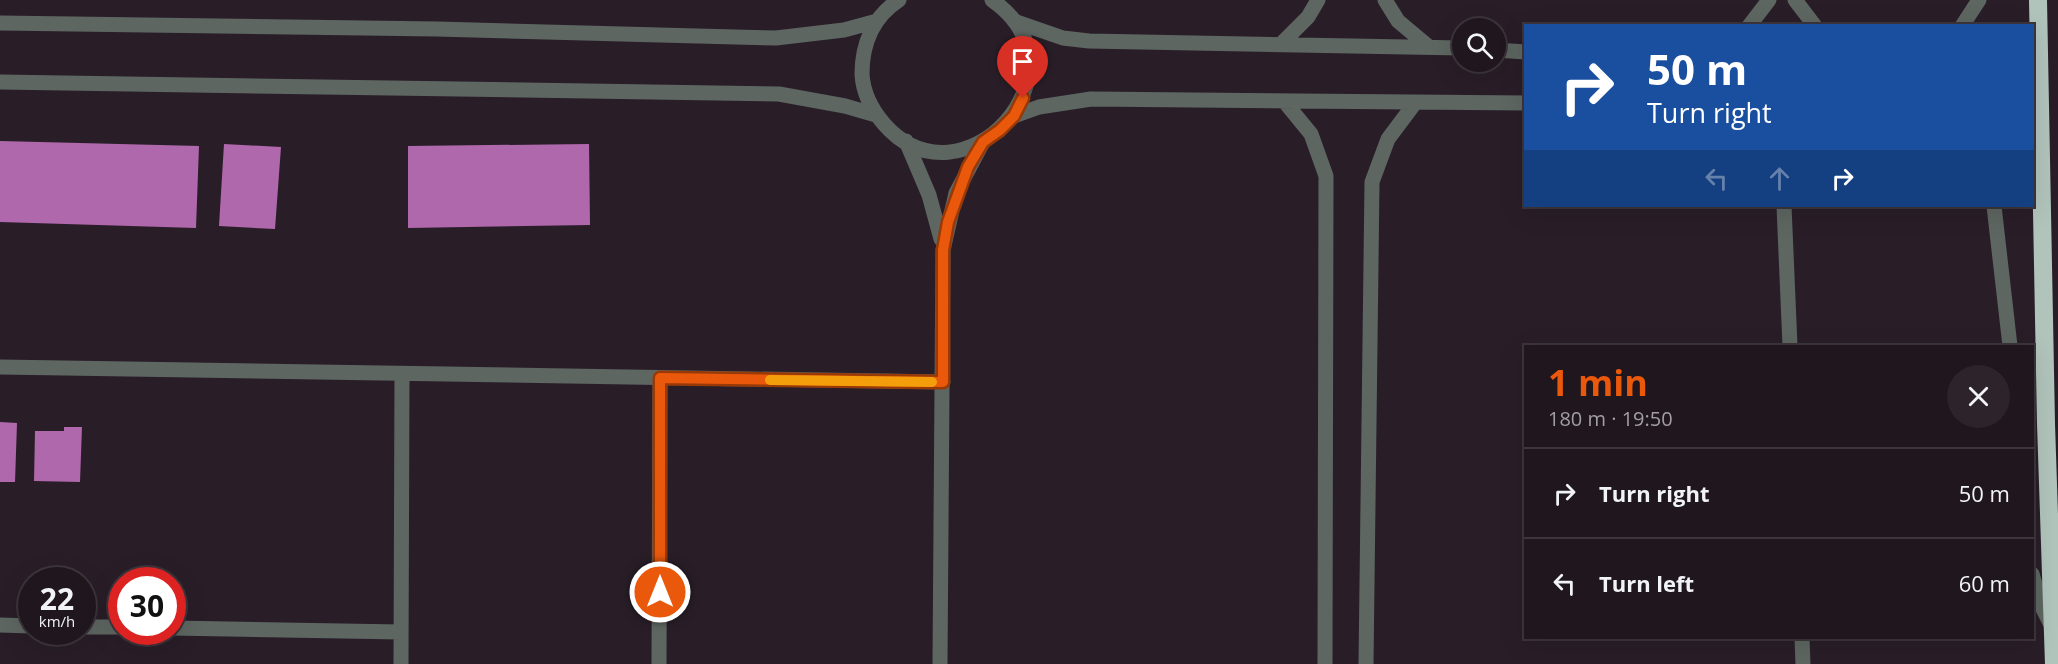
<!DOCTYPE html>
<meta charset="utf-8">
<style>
body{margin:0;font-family:"Open Sans",sans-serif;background:#2c232b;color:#f1f3f6;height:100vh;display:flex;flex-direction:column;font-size:22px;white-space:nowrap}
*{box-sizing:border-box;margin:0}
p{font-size:20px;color:#a19fa4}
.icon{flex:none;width:33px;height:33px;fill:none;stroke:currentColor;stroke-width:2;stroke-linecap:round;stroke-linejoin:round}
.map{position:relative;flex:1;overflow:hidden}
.side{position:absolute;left:1524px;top:345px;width:510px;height:294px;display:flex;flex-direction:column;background:#1f161e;border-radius:0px;box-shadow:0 6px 24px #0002,0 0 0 2px #3c353c}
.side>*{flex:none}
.top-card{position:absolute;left:1524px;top:24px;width:510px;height:183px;border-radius:0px;box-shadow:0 6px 24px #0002,0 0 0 2px #3c353c;background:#1a4fa0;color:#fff;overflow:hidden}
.buttons{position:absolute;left:1452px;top:18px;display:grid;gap:12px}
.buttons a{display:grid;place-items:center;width:54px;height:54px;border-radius:50%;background:#1f161e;box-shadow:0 6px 24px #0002,0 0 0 2px #3c353c;font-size:30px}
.speed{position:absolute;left:18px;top:567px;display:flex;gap:12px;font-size:30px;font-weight:700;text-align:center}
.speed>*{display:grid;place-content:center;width:78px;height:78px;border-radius:50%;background:#1f161e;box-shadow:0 6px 24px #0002,0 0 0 2px #3c353c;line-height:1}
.speed small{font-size:15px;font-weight:400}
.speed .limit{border:9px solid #d22;background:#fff;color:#111}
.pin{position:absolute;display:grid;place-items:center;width:51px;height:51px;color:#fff;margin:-62px -26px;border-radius:50% 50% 50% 0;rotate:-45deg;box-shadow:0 0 6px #0007}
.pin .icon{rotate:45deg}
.me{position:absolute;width:66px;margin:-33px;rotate:0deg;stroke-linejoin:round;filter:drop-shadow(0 0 4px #0008)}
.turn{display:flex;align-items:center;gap:21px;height:126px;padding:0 24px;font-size:27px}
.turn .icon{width:78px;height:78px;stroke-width:2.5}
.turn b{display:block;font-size:42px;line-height:51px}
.lanes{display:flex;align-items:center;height:57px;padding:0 24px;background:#0003;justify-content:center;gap:30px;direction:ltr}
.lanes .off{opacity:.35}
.round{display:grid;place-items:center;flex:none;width:63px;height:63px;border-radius:32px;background:#2c232b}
.overview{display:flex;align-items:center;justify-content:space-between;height:102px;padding:0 24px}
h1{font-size:36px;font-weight:700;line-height:45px;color:#ea580c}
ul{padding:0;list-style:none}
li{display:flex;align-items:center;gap:18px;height:90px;padding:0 24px;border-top:2px solid #3c353c}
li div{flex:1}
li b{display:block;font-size:22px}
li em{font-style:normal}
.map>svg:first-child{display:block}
.building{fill:#b068ac}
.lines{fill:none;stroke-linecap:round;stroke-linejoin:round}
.street{stroke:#5e6662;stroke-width:15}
.highway{stroke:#b1c4bb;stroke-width:18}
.route-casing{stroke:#983908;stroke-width:15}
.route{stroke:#ea580c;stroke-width:10}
.slow{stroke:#f59e0b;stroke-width:10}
</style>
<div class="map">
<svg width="2058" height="664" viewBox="0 0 2058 664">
<rect width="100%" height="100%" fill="#291e28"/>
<path class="building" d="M0,141L199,146L196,228L0,222Z
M224,144L281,147L275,229L219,226Z
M589,144L590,225L408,228V146Z
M0,422L17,423L15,482H0Z
M64,427H82L80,482L34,481L35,431H64Z"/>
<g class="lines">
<path class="street" d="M899,0C873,17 862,44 862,74C863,93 872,110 884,124C962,213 1094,71 992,0
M1385,0L1398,21L1429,47
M1795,0L1815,26
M1014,21L1063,38L1089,41L1462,48
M0,23L437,29L776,38L844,30L877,21
M1749,26L1769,0
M1962,26L1979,0
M1281,44L1308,17L1318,0
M1496,50L1526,52
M0,82L779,94L845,106L876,115
M1284,101L1311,134L1326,176L1325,664
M1014,116L1039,107L1091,99L1526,103
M906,141L929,195L941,239
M1784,206L1790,346
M1994,206L2010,346
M0,367L943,382
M2032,574L2042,607L2052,627
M0,625L32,626
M82,627H122
M172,628L401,632
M1802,638L1803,664
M401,664L402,374
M659,664L660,378
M940,664L943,250L956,193L983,142
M1366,664L1372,182L1388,139L1415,103"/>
<path class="highway" d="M2038,0L2046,424L2054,664"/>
</g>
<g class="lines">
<defs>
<path id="route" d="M660,592V378L943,382V250L948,222L968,167L983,142L1000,130L1014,116L1023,98"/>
</defs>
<use href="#route" class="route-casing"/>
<use href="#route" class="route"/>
<path class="slow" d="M770,380L932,382"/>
</g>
</svg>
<div class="buttons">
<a><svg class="icon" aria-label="search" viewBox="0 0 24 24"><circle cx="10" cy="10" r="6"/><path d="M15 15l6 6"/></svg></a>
</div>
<div class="speed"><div>22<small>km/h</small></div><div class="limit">30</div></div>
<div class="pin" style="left:1023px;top:98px;background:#d93025"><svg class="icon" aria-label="arrive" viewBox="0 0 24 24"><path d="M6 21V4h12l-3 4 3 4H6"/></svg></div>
<svg class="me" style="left:660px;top:592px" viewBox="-20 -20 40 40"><circle r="17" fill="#ea580c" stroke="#fff" stroke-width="3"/><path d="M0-11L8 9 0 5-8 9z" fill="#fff"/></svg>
<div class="top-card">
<div class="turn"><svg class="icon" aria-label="right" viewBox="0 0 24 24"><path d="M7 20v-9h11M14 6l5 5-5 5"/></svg><div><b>50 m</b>Turn right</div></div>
<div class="lanes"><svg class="icon off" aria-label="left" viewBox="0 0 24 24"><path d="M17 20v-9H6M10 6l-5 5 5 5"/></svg><svg class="icon off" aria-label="ahead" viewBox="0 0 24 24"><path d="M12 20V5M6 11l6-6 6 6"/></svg><svg class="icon" aria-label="right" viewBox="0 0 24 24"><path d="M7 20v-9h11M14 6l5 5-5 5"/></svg></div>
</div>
<section class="side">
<div class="overview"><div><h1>1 min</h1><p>180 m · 19:50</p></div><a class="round"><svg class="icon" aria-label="close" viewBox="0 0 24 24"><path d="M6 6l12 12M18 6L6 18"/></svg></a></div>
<ul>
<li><svg class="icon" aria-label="right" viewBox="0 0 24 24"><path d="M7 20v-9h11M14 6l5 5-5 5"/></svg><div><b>Turn right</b></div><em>50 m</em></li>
<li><svg class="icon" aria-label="left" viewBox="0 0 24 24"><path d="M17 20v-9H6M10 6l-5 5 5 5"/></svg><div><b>Turn left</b></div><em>60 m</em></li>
</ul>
</section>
</div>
